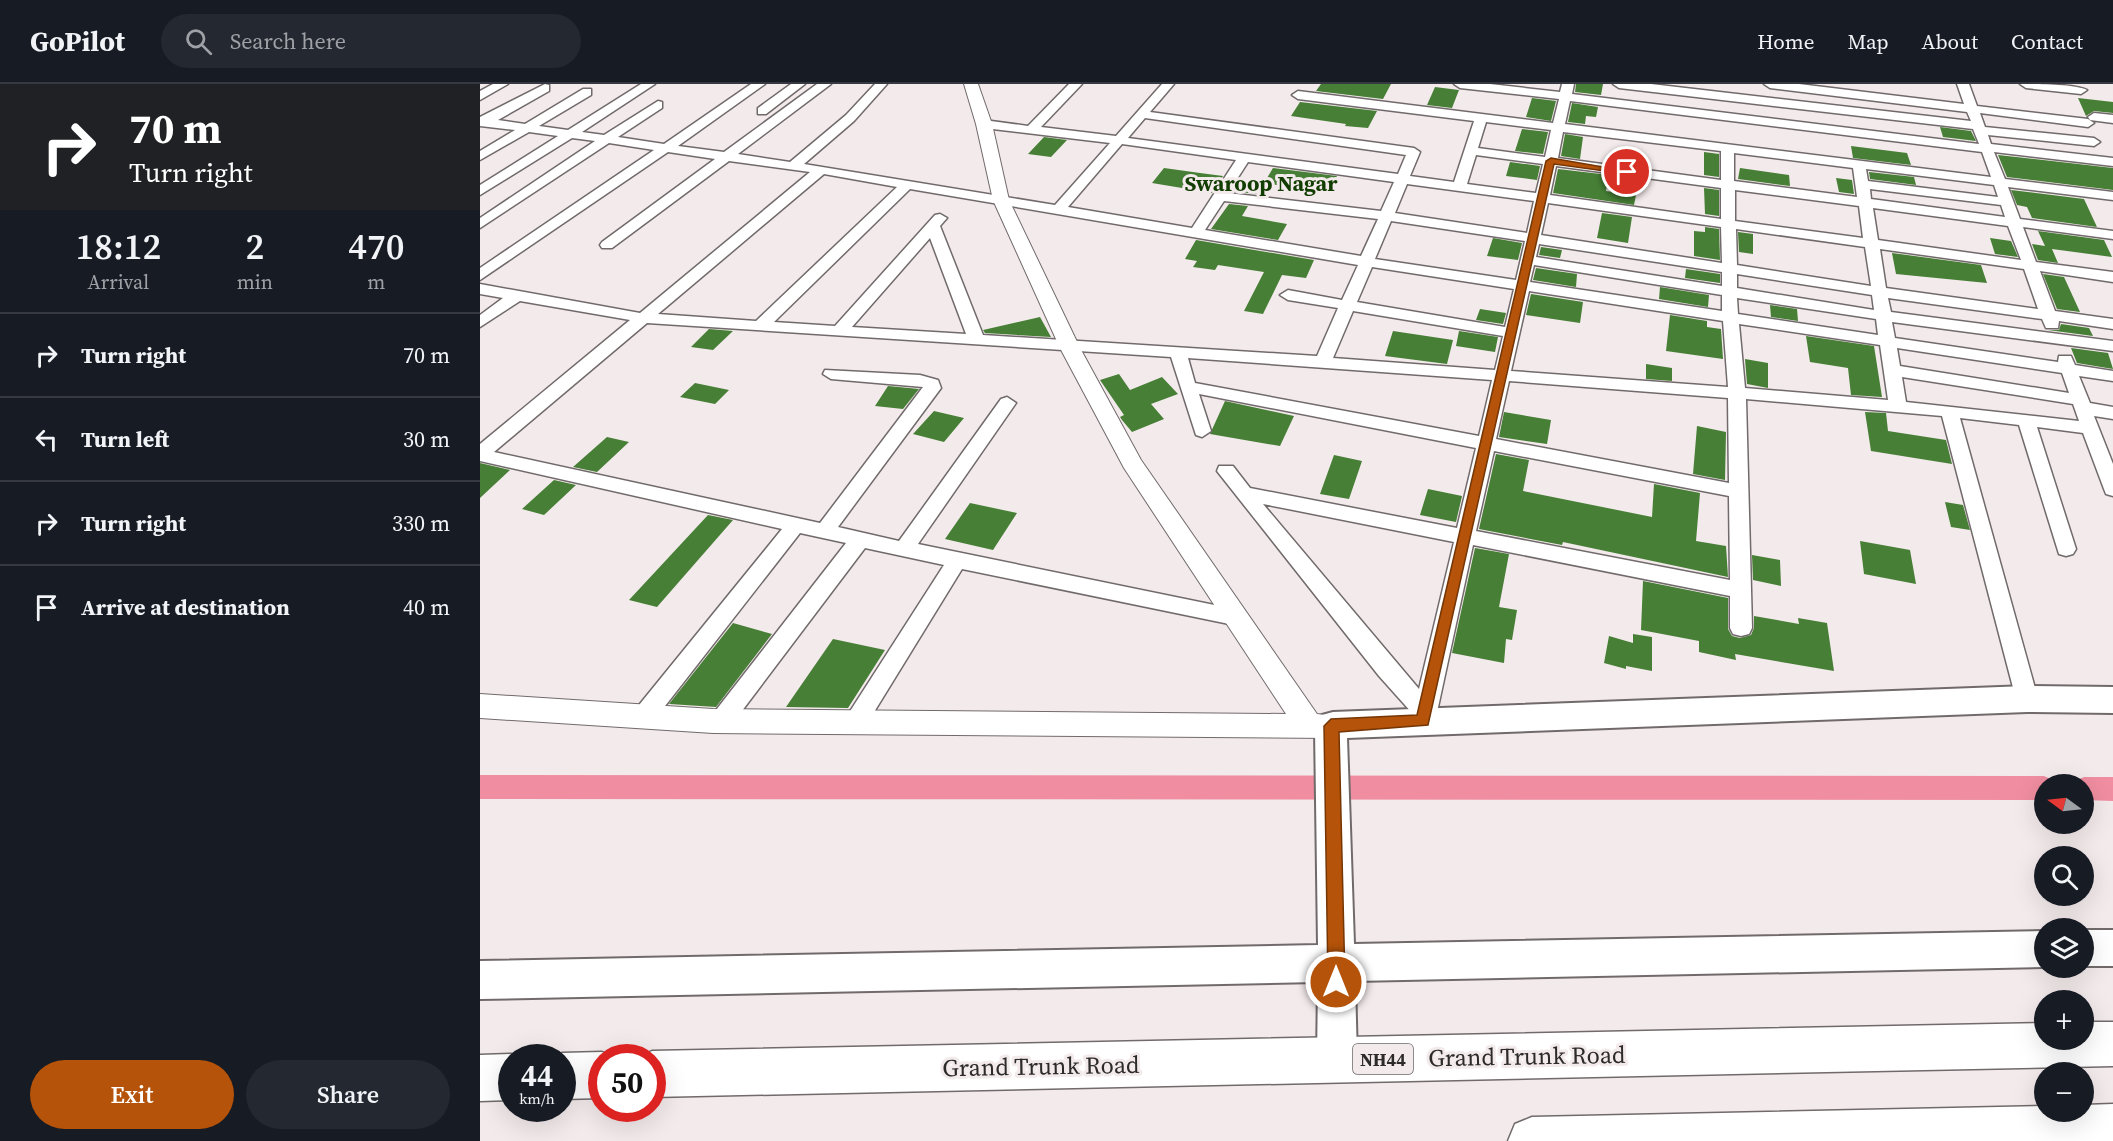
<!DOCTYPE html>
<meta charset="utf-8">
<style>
body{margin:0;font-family:"Source Serif 4",serif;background:#242831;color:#f1f3f6;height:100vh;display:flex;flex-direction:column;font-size:22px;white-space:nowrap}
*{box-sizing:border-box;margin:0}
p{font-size:20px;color:#9ea1a6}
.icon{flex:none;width:33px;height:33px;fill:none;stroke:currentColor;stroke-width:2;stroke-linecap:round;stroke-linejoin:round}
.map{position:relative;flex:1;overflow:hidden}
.sheet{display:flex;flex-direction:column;background:#171b24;width:480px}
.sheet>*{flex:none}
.hud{background:#202124;color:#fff;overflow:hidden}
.needle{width:39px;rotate:285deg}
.controls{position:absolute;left:1554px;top:690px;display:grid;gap:12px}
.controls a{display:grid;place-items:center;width:60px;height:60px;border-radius:50%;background:#171b24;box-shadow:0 6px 24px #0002;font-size:30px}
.speed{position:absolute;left:18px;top:960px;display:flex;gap:12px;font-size:30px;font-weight:700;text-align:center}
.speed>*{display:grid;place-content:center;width:78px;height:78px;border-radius:50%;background:#171b24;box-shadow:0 6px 24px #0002;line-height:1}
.speed small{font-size:15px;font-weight:400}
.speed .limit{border:9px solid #d22;background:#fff;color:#111}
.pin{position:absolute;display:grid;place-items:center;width:51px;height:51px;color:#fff;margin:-26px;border:3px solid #fff;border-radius:50%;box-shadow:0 2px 6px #0007}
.me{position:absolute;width:66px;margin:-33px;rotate:0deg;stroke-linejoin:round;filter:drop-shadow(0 0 4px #0008)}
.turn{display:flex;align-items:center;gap:21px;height:126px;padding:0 30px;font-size:27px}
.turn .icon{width:78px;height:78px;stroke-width:2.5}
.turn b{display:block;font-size:42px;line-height:51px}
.eta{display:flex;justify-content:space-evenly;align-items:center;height:102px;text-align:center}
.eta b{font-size:36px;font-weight:600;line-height:42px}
.button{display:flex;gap:12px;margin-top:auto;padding:12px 30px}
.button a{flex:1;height:69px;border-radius:36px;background:#b45309;color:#fff;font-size:24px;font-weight:600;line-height:69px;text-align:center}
.button a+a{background:#242831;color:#f1f3f6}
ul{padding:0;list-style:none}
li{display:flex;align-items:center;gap:18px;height:84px;padding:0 30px;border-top:2px solid #363941}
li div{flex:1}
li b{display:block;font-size:22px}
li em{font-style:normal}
header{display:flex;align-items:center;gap:36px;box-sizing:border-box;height:84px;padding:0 30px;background:#171b24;border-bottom:2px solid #363941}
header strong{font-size:28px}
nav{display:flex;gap:33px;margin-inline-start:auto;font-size:21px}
.search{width:420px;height:54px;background:#242831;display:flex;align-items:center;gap:15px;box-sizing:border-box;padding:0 21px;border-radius:33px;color:#9ea1a6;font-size:22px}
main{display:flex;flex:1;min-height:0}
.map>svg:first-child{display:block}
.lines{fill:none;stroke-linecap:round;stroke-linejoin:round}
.canal{fill:#f08da1;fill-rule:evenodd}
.building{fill:#467f35}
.minor-casing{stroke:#716a6b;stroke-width:3}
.tertiary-casing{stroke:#716a6b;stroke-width:2}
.secondary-casing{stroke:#716a6b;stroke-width:4}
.trunk-casing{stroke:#716a6b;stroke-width:3}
.minor{fill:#fff;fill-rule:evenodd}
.tertiary{fill:#fff;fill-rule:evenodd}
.secondary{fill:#fff;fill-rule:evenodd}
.trunk{fill:#fff;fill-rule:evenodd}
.route{fill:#b45309;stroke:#753606;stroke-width:1.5}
.labels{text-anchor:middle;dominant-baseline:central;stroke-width:6;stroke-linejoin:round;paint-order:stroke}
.shield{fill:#f3eaeb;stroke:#686464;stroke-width:1.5}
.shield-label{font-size:18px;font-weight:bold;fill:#2d2a2a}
.far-district-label{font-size:22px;font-weight:bold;fill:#113d00;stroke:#f3eaeb}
.near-street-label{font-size:24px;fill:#2d2a2a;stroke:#f3eaeb}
</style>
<header>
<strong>GoPilot</strong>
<div class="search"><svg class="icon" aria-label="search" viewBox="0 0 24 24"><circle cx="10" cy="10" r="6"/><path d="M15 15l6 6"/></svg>Search here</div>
<nav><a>Home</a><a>Map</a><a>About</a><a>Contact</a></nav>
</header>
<main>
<section class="sheet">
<div class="hud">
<div class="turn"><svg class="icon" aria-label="right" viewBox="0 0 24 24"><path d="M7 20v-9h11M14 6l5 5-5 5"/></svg><div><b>70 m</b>Turn right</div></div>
</div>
<div class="eta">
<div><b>18:12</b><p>Arrival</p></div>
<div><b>2</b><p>min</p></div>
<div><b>470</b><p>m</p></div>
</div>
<ul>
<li><svg class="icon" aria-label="right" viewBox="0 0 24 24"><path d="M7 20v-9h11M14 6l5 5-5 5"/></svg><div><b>Turn right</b></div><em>70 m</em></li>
<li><svg class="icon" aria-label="left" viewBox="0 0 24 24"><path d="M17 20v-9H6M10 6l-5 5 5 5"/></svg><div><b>Turn left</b></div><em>30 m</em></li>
<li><svg class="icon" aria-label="right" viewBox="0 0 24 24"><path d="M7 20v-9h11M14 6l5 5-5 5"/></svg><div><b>Turn right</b></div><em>330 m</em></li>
<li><svg class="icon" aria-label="arrive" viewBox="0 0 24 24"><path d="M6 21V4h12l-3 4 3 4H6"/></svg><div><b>Arrive at destination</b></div><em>40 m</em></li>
</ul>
<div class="button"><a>Exit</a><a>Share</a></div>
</section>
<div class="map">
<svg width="1633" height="1057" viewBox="0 0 1633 1057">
<rect width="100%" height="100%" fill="#f3eaeb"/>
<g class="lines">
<path class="canal" d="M0,691L1564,692L1573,696L1575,700H1564V716L0,715Z
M1604,693H1633V717L1604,716V700H1593L1595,697Z"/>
</g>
<path class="building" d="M841,0H911L903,15L836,7Z
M1096,0H1123L1121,11L1095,8Z
M955,3L979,6L972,24L947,21Z
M1052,14L1076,17L1071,37L1046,33Z
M1598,14L1633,18V29L1614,27L1606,32Z
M820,18L897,27L888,44L865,42L866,40L811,32Z
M1092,19L1118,23L1116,33L1106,32L1105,40L1088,38Z
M1460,43L1491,47L1496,57L1463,53Z
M1042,45L1068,48L1063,70L1035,67Z
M1085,50L1103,53L1100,75L1081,72Z
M564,53L587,56L571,73L548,70Z
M1371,62L1427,69L1431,81L1373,74Z
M1224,68L1239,70V93L1224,91Z
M1518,71L1633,84V106L1527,93Z
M1030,78L1060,82L1057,96L1026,92Z
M684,84L720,89L743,92L732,109L672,99Z
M793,84L857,92L848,109L784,99Z
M1260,84L1309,91L1310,102L1258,95Z
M1078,85L1129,91L1126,107L1156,111L1154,121L1073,109Z
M1389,88L1434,93L1436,101L1390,95Z
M1356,94L1372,96L1374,110L1359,108Z
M759,97L783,101L776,110L752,107Z
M1224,104L1239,106V132L1225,130Z
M1531,106L1604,115L1617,143L1552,134L1547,123L1537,121Z
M749,120L768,122L762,132L807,140L798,156L731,145Z
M1122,129L1152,133L1148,159L1117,154Z
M1225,143L1239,145L1240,176L1214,172V147L1225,148Z
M1558,147L1624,156L1632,173L1572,165L1578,179L1558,176L1552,160L1565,162Z
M1258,148L1273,150V170L1259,168Z
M1013,154L1042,159L1038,176L1007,172Z
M1510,154L1531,157L1538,173L1515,170Z
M716,156L834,176L826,194L802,191L783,230L764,227L784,188L738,181L735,186L713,183L717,177L705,175Z
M1061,163L1082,166L1080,174L1059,171Z
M1412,169L1501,181L1507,199L1416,190Z
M1056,184L1097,190L1096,203L1053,196Z
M1206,185L1240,190V199L1205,194Z
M1563,190L1584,193L1600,228L1577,225Z
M1180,203L1229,211L1228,223L1179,215Z
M1051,210L1103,218L1100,239L1046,231Z
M1290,221L1317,225L1318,237L1291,233Z
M1000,225L1026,229L1023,240L996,236Z
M1190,231L1227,237V243L1241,245L1243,275L1186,267Z
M560,233L571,253L505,249L503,246Z
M1581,240L1609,244L1613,252L1568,246H1579Z
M229,245L253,247L233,266L211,263Z
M913,247L973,256L967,280L905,272Z
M979,247L1018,253L1015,268L976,262Z
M1326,252L1394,262L1402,313L1371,311L1368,284L1330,278Z
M1591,264L1628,269L1633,285L1597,279Z
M1265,275L1288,279V304L1267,300Z
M1166,280L1192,284V297L1166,295Z
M639,290L650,306L682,293L698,310L671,320L684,335L652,348L642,336L640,333L644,331L620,296Z
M215,299L249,306L235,320L200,313Z
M408,302L439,305L423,325L395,322Z
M745,317L777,324L814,332L800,362L730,350Z
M454,327L484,334L464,358L433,350Z
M1024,328L1071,336L1067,360L1019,353Z
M1385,328L1406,329L1408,347L1466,356L1472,380L1391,367Z
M1217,342L1246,348L1245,396L1213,390Z
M127,353L149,358L117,388L93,383Z
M1016,370L1049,376L1043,407L1172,433L1174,400L1220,409L1216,457L1246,462L1248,493L1083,458L1082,461L999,445Z
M854,371L882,377L869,415L840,410Z
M0,379L30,386L0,414Z
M74,396L96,401L64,431L42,425Z
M948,405L982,412L976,438L940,431Z
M1465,418L1483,421L1490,446L1471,443Z
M490,419L537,429L513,466L465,455Z
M228,431L253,436L177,523L149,516Z
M1380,457L1430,466L1436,500L1384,490Z
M995,464L1029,470L1019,523L1037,526L1032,556L1026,555L1024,579L972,569Z
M1272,471L1300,476L1301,502L1273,496Z
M1163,497L1248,514V545L1252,552L1260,554L1271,551L1274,544V532L1319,540L1318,534L1347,539L1354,587L1255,570L1256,576L1219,568V557L1161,546Z
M253,539L292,550L236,623L189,620Z
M1153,550L1172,553V587L1146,582V585L1124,579L1129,552L1153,559Z
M353,555L405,566L368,624L306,623Z"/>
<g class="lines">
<defs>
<path id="minor" d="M13,0H28L0,16V7Z
M65,0L69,1V7L18,36L45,40L103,5H111V11L59,42L88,46L161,0H175L102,48L124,51L178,17L182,18V24L138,53L184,60L271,0H285L198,62L244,68L337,0H351L258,70L310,78L366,31L395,0H407L374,37L324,80L575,121L630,59L504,44L498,40L504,36L548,42L589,0H602L561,43L636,52L682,0H694L670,28L934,64L940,68L930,92L974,98L994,37L818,15L812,11L818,7L1073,39L1079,15L980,4L974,0H1010L1080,8L1082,0H1094L1092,10L1499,60L1493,45L1139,4L1133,0H1171L1491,37L1487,28L1290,4L1284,0H1319L1484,20L1477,0H1489L1497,22L1608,35L1614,39L1608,43L1500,29L1505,43L1614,54L1620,58L1614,62L1508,51L1511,60L1633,74V82L1514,68L1525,95L1633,108V116L1528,103L1540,135L1633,147V155L1543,143L1556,178L1633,188V198L1560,187L1575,227L1633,235V245L1579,237L1578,244H1566L1562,235L1408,214L1411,228L1633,257V267L1412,238L1415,254L1578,278L1579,272H1591L1595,281L1633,287V297L1599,292L1610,319L1633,323V335L1614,332L1633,380V412L1626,410L1624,405L1603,349L1557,343L1596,465L1593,470L1586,472L1579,470L1539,341L1480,334L1558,615L1555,622L1547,625L1539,622L1536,615L1462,332L1266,315L1272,544L1269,550L1261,552L1253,550L1250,544V512L993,461L957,628L951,644L943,647L935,644L932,637L933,630L899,592L737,387L739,382H753L770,404L977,444L996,364L719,310L731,347L722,353L716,351L691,273L167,239L14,368L340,439L443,303L351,295L343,290L345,286L440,291L458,296L461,304L358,443L419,457L521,315L527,313L536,319L438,460L754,525L761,527L765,533L761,539L754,541L482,485L383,646L375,649L367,646L364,639L367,632L464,481L385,464L249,644L241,647L233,644L230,637L233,630L366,459L320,449L171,640L163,643L155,640L152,633L155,626L302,445L0,377V360L150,236L40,217L0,243V231L23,214L0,210V200L160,229L330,88L249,77L132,164H122L120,161L122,158L235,75L188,68L0,196V184L174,66L129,59L0,144V134L115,57L92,54L0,111V101L78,52L49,48L0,76V67L35,46L0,42V33ZM1090,17L1502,68L1511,93L1085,40ZM665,34L926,71L918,90L648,54ZM1006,38L1071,46L1065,73L998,64ZM1083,48L1241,67V96L1078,74ZM642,60L756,76L712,144L588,123ZM1254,69L1373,84L1377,113L1254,97ZM996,71L1063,80L1056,109L987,100ZM768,78L914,98L901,127L748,109ZM1076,82L1241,104V135L1070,111ZM1386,85L1514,101L1518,113L1388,97ZM344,90L417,103L276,237L178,230ZM927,100L1054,117L1047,149L915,129ZM430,105L878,181L862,216L808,206L800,211L808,216L858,224L837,272L503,251L460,142L467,134L460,130L455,131L355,242L294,238ZM1390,105L1521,121L1525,133L1391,115ZM1255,106L1379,122L1383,154L1255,137ZM744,117L898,135L881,172L725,146ZM1068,119L1241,143L1242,179L1061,151ZM1393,124L1528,142L1541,176L1398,156ZM911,137L1045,157L1036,196L895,175ZM1256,145L1385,163L1391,202L1257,181ZM450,154L486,250L372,243ZM1059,160L1242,188V202L1056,173ZM1400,165L1544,185L1558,225L1406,204ZM1054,181L1242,211V227L1050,198ZM892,183L1034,205L1025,243L877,218ZM1257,190L1392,211L1394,226L1257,204ZM1049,207L1243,237L1248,303L1031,287ZM1257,214L1396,235L1398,251L1258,230ZM873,227L1023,252L1015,286L853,274ZM1259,240L1400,261L1408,316L1265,304ZM1417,264L1582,289L1589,309L1420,282ZM708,274L1012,296L999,352L715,299ZM1422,293L1593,320L1599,337L1426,318ZM1029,297L1248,314L1249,399L1016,355ZM1014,367L1249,412L1250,496L996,447ZM783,420L974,458L939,605Z
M311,0H325L286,30H278V24Z
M1540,0C1556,0 1595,0 1607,6L1601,10L1546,4Z
M1614,29L1633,31V39L1610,36L1608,33Z"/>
<path id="tertiary" d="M484,0H498L512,40L529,116L600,264L661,376L837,630L861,633L865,642L861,651L851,654L233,649L0,634V610L233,625L806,630L644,384L580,264L513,116L496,40Z"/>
<path id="secondary" d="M1547,602L1633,603V629L1547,628L867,654L874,860L1564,847V883L875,897L877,976L871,990L857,996L843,990L837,976L838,898L0,915V877L838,861L835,644L842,631L853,628Z
M1604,846H1633V882H1604Z"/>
<path id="trunk" d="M1604,938H1633V982L172,1013V974H157L172,967L1564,939V956H1604Z
M122,968L135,974H122V1014L82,1015V974H71L82,969Z
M32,970L40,974H32V1016L0,1017V971Z
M1633,1020V1057H1028L1035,1040L1052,1033L1564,1022V1028H1604V1021Z"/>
</defs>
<use href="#minor" class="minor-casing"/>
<use href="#tertiary" class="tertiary-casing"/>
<use href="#secondary" class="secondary-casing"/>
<use href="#trunk" class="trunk-casing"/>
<use href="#minor" class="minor"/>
<use href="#tertiary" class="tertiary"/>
<use href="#secondary" class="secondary"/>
<use href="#trunk" class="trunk"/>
</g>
<path class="route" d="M1071,74L1152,88L1147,90L1074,80L948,641L859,648L865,898L863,905L856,907L850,905L848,898L844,642L851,635L937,631L1066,77Z"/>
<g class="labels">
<rect class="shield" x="873" y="960" width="60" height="30" rx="4.5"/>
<g class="shield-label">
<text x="903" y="975">NH44</text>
</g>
<g class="far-district-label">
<text x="781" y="99">Swaroop Nagar</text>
</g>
<g class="near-street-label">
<text transform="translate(1047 972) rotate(-1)">Grand Trunk Road</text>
<text transform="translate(561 982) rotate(-1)">Grand Trunk Road</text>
</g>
</g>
</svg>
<div class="controls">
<a><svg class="needle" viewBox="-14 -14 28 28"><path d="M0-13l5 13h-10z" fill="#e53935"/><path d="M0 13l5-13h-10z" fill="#9ea1a6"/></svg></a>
<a><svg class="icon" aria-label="search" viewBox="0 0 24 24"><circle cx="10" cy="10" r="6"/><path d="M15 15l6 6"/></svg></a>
<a><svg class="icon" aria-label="layers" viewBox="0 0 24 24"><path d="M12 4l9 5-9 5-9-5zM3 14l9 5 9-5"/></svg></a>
<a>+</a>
<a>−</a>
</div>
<div class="speed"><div>44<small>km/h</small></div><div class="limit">50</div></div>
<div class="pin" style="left:1147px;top:88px;background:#d93025"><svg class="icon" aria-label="arrive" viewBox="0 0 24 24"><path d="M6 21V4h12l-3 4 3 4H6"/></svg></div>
<svg class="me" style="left:856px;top:898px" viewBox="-20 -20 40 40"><circle r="17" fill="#b45309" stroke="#fff" stroke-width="3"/><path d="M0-11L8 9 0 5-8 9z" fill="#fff"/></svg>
</div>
</main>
